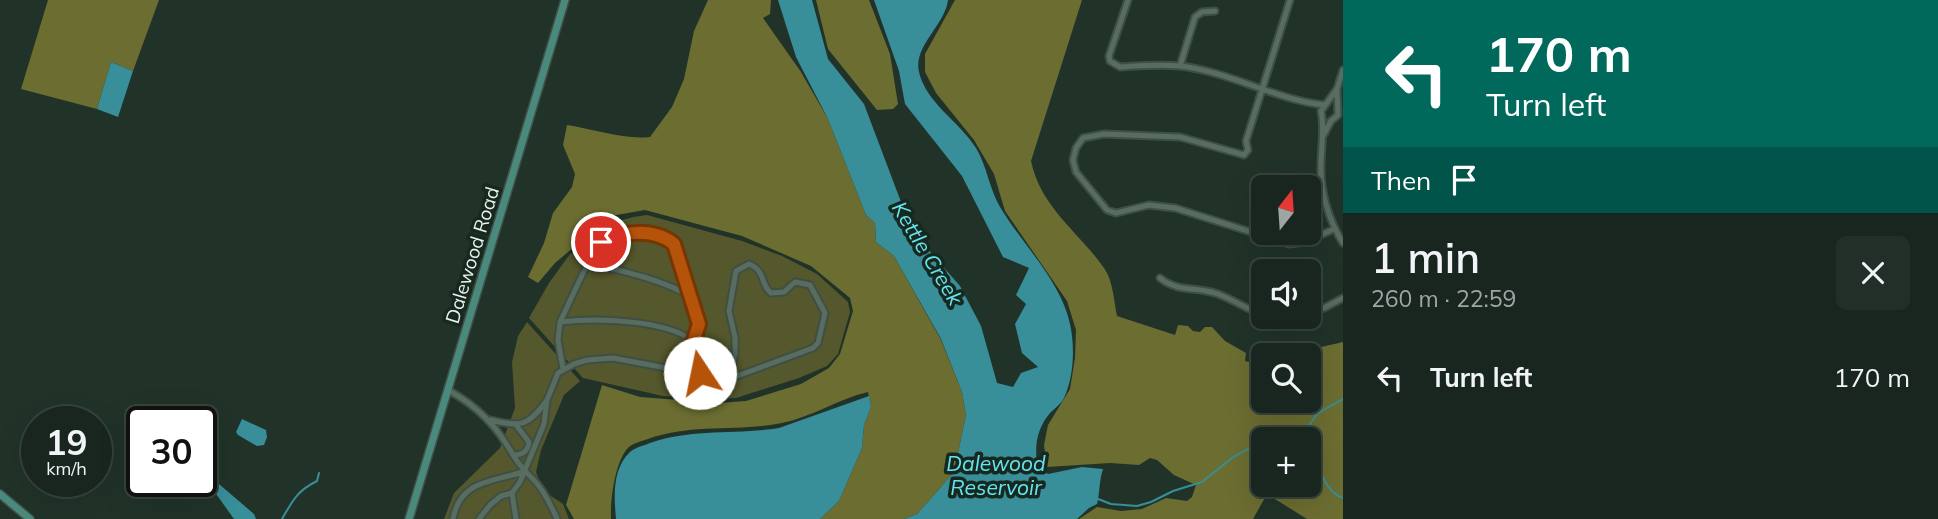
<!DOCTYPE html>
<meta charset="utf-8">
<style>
body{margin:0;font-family:Mulish,sans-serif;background:#222e28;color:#f1f3f6;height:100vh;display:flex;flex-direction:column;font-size:26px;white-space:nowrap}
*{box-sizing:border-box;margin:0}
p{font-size:23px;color:#9fa5a4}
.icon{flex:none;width:38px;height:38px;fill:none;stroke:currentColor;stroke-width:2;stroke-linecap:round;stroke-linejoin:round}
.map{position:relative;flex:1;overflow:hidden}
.drawer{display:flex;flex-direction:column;background:#19261f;width:595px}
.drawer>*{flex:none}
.guide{background:#00695c;color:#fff;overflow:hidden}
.needle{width:46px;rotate:17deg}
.tools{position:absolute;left:1251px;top:175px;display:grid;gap:14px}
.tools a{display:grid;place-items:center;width:70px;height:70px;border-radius:10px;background:#19261f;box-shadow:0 7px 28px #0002,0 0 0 2px #37433d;font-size:35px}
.speed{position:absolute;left:21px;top:406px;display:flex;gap:14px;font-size:35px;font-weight:700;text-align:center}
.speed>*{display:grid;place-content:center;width:91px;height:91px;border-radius:50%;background:#19261f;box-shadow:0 7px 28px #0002,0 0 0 2px #37433d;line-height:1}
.speed small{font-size:18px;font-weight:400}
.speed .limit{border:4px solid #111;border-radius:10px;background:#fff;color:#111}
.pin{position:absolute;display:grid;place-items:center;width:60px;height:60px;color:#fff;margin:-30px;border:4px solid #fff;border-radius:50%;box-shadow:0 2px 7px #0007}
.me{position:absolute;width:77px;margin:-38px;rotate:349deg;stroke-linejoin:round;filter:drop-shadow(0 0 5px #0008)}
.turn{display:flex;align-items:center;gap:24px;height:147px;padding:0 28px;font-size:32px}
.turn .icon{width:91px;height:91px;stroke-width:2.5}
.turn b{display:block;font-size:49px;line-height:60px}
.then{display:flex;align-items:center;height:66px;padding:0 28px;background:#0003;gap:14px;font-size:26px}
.round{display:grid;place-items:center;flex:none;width:74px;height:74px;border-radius:10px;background:#222e28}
.overview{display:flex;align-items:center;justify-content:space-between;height:119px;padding:0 28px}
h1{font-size:42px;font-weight:600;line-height:52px}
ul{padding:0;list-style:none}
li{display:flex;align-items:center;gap:21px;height:91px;padding:0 28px}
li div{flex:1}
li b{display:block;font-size:26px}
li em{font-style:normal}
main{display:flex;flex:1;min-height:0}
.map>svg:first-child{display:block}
.green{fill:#55572c}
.forest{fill:#6b6d31;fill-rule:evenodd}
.water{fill:#388e99}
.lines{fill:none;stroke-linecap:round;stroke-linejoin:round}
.stream{stroke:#388e99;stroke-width:2}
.street-casing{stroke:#3f4f46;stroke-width:9}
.secondary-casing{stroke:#3f4f46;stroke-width:10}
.street{stroke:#586c60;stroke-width:5}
.secondary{stroke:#4a8a7c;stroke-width:7}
.route-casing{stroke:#753606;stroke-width:18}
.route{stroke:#b45309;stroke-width:12}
.labels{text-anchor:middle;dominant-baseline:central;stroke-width:7;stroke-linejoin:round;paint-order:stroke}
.street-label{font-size:19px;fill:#e9f5ee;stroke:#17291f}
.water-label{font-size:21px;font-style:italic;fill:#65e3f3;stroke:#17291f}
</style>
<main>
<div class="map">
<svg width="1343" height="519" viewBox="0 0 1343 519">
<rect width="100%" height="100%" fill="#213329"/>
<path class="green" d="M647,215L742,241L782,256L817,274L848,302L850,312L838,354L827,366L799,378L736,398L708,399L663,396L583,378L529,318L549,283L570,254C580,252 585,242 593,236C610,222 625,218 647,215Z
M527,322L580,381L564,395L541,450L536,472L541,486L551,496L563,504L569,519H444L454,493L500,448L515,408L512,362L518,336Z"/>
<path class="forest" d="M48,0H159L133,71L111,62L97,109L21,89Z
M708,0H771L770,14L763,18L801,72L828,119L866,215L875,223L876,242L894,256L941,340L962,392L966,415L954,472L917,514L904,519H820L839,501L862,448L864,425L871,407L868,392C838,399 812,417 782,423C737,432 692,423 648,439C642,441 634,443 629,447C615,460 610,501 611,519H574L566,505L602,385L640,397L717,403L746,401L801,384L829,368L840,354L853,311L850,298L811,266L742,236L645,210L611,216L555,263L538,283L528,277L544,243L553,213L572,187L575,174L563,145L567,125C593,129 625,140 650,137L672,107L684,79L694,31Z
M816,0H869L890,54L898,104L893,109L877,110L828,49Z
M955,0H1082L1031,161C1041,208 1078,231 1104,268C1113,280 1114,302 1117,316L1175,335L1178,325L1188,326L1193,331L1200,332L1205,327H1212L1225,341L1246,353L1245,361L1263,365L1264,401H1309V355H1286L1343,342V519H1307L1267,494L1253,519H1079L1097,507L1121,511L1142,509L1166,498L1187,501L1192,497L1196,485L1174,475L1157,460L1150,458L1139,465L1110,463L1047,467L1044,445L1048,425L1070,389L1075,358L1076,330L1067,301L1005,211L994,174L974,140L936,93L925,72V54ZM1309,439V485H1264V439Z"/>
<path class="water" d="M778,0H812L828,59L864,104L912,231L960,286L981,326L997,383L1013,387L1021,373L1038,367L1022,353L1015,324L1026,304L1016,295L1029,268L1003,257L962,176L905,104L899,71L874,0H948C945,25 913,46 919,72C926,103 960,122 976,148C987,166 989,188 1000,207C1022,244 1061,281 1070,324C1075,346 1074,377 1064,398C1061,404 1055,408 1050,413C1036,430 1034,447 1038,468L1048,474L1082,467L1103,469C1099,481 1100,492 1097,504L1089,508L1077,519H904L917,514L954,472L966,415L962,392L941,339L894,256L876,242L875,223L866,215L828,119L796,57Z
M111,62L133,71L118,117L97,109Z
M869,396L871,407L864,425L862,448L839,501L820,519H616C614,497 612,469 630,452C636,447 643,446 650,443C692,428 736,435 779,428Z
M242,419L266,430L267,437L264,445L257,446L238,435L236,432Z
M219,484L254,514L256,519H234L214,491Z"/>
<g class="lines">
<path class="stream" d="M1276,439L1290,436L1297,439
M1299,439L1318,413L1343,399
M1309,451C1322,467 1322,490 1343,498
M1098,499L1111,504L1137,506L1151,502L1173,491L1202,482L1232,458L1264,440
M282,519C293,500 297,491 317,481L319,473"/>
<defs>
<path id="street" d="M1128,0L1109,56L1110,61L1120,67C1139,66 1159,64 1179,66C1229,71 1275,100 1325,105
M1290,0L1246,141L1248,150L1244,155L1180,137L1104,134L1083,138L1076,148L1073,160L1076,172L1107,210L1116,213L1149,205L1175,208L1289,244L1305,242L1334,229
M1180,66L1195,17L1202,12L1215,11
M1343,70L1337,89L1321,111C1325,129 1321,146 1321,165C1320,191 1329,221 1343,243
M1324,134L1331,121L1338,115L1337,89
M589,265C617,268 668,282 691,297
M1160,278C1179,293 1196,286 1218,294C1234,300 1248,310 1264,315
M1309,311L1324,308L1343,298
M1269,317H1285
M560,322L558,340L563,369
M694,342C667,319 594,318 560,322C567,308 594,246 602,241C612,235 622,236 633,234C648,232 662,234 674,244L699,324L691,349L700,372
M675,369L691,350
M448,390C477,406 497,426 513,455C523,455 528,451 529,442L516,425
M491,420C522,428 529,425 547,400
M513,455C519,465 523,469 530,476C542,487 551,505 557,519
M512,493L516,519
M453,519C460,480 492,482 523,472
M479,519L490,505L501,496L512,493L520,482L544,424L547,400L558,373L574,364L587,360L613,358L677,370L737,376L813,348L818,343L825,313L810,285L795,282L784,292L771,293C759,283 767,272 749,264L736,271L729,311L735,337V354L729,375"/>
<path id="secondary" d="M0,494L30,519
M409,519L565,0"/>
</defs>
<use href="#street" class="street-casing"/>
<use href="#secondary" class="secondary-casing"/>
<use href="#street" class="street"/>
<use href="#secondary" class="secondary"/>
</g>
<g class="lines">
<defs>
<path id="route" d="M601,242C622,231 654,228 674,244L699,324L691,349L700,373"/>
</defs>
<use href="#route" class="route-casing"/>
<use href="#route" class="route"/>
</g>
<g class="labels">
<g class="street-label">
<text transform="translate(472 255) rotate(-73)">Dalewood Road</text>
</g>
<g class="water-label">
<text transform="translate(928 253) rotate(59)">Kettle Creek</text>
<text x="996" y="463">Dalewood<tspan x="996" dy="24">Reservoir</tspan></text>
</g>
</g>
</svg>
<div class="tools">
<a><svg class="needle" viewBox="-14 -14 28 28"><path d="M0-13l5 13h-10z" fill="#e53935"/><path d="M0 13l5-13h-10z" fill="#9fa5a4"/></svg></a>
<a><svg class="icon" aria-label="sound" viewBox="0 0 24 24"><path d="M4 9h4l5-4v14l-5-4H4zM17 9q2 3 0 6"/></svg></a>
<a><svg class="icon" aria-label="search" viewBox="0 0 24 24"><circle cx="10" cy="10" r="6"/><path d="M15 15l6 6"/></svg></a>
<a>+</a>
</div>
<div class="speed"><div>19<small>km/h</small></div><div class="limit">30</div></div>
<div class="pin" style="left:601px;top:242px;background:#d93025"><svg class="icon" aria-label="arrive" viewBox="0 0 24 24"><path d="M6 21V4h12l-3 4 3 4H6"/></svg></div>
<svg class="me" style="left:700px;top:373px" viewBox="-20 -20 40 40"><circle r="19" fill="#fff"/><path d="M0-13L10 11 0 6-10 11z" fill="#b45309"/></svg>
</div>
<section class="drawer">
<div class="guide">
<div class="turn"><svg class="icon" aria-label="left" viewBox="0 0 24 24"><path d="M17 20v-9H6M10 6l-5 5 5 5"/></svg><div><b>170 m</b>Turn left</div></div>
<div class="then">Then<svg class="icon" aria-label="arrive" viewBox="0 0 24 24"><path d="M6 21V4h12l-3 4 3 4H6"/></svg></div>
</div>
<div class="overview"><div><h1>1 min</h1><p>260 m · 22:59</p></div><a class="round"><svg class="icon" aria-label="close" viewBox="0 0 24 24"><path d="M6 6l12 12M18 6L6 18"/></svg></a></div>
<ul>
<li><svg class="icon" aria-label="left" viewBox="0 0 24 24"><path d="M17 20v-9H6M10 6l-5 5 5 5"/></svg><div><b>Turn left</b></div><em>170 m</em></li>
</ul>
</section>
</main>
